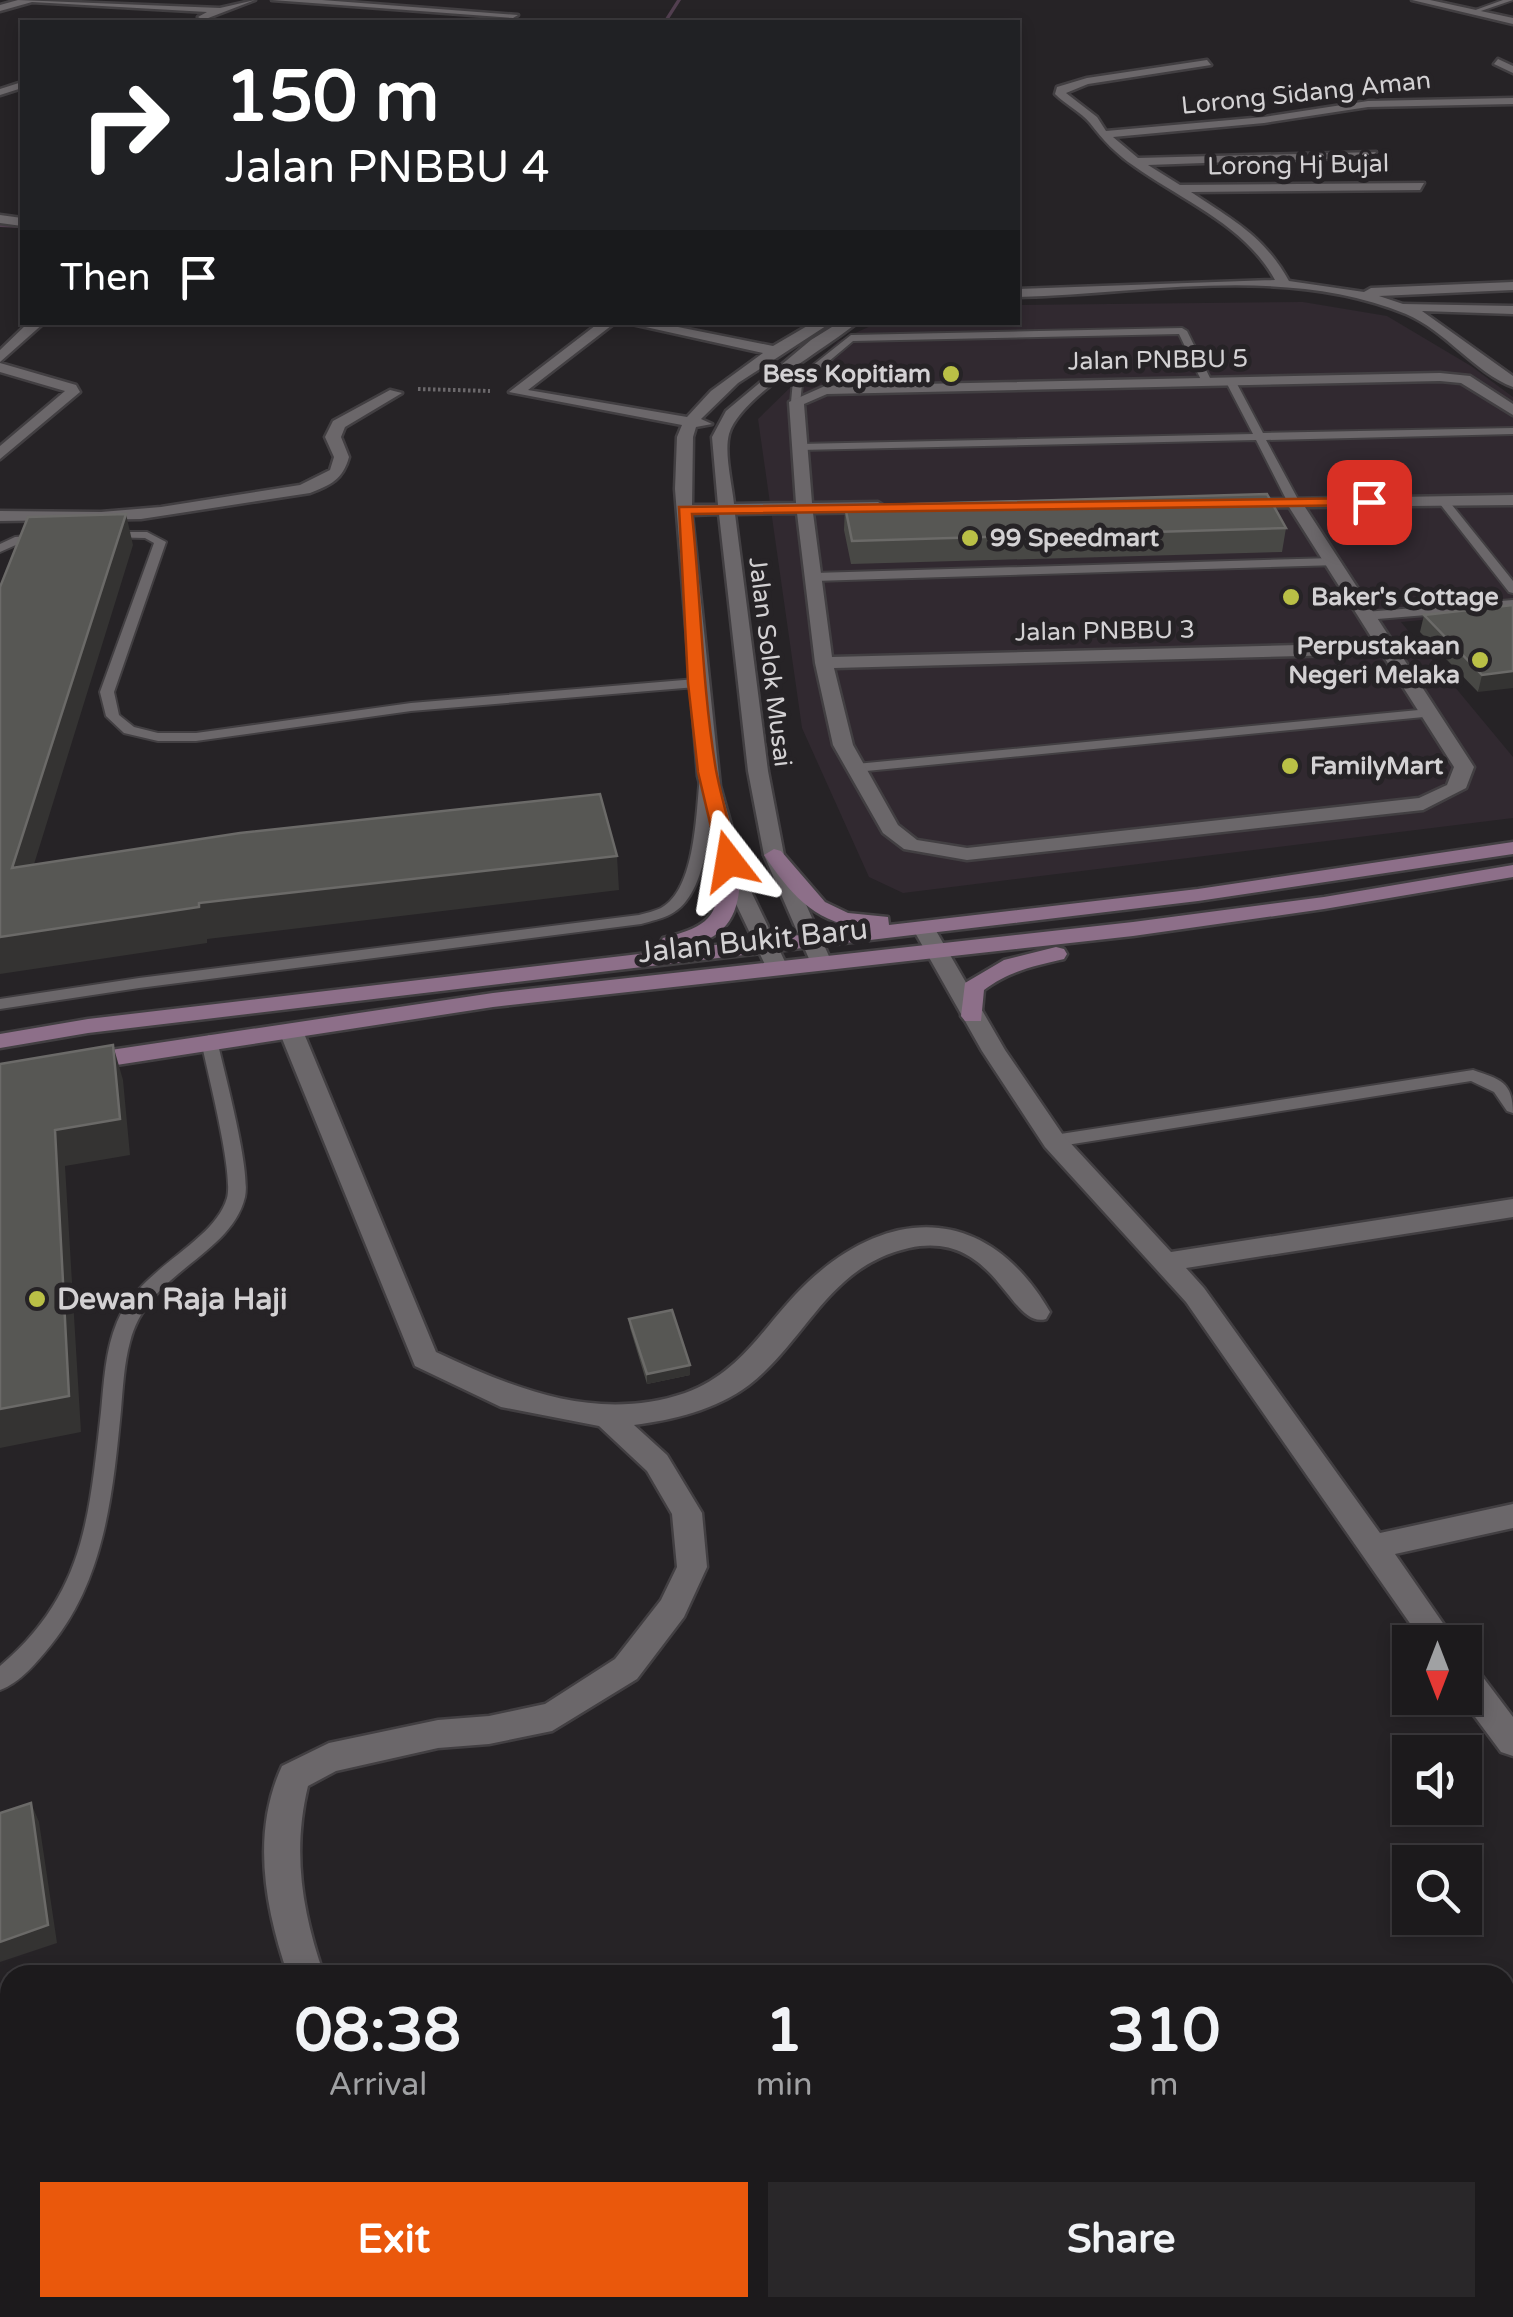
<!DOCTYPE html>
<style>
body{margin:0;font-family:"Varela Round",sans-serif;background:#292729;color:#f1f3f6;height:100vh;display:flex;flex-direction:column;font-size:38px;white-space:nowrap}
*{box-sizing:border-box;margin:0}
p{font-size:32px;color:#a0a1a3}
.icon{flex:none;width:55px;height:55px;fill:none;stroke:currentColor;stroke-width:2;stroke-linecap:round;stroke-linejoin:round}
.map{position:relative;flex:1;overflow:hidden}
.side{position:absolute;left:0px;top:1965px;width:1515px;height:352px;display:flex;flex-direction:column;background:#1c1a1c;border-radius:30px 30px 0 0;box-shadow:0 5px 15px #0003,0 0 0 2px #3a383b}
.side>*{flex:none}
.banner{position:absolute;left:20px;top:20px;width:1000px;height:305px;border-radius:0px;box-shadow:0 5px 15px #0003,0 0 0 2px #3a383b;background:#202124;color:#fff;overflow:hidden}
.needle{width:65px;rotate:180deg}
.fabs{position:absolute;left:1392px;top:1625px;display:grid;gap:20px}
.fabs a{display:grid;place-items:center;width:90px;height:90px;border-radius:0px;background:#1c1a1c;box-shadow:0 5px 15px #0003,0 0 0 2px #3a383b;font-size:50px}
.pin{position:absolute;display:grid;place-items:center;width:85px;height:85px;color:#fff;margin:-42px;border-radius:20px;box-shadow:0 5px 15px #0006}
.me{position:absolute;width:110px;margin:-55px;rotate:346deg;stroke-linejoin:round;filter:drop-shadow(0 0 8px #0008)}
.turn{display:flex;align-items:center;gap:35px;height:210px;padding:0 40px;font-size:45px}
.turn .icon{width:130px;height:130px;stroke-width:2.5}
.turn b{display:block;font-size:70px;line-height:85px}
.then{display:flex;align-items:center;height:95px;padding:0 40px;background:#0003;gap:20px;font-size:38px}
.eta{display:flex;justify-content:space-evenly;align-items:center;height:170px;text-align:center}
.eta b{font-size:60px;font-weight:700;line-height:70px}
.cta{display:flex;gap:20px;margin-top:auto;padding:20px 40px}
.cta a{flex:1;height:115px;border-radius:0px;background:#ea580c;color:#fff;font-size:40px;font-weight:700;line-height:115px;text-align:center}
.cta a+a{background:#292729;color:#f1f3f6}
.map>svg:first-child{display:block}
.built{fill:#312930}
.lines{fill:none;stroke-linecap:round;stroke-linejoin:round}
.stream{fill:#523f50;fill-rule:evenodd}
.lane-casing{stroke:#423f42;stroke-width:4}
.street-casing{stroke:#423f42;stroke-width:5}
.secondary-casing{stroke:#423f42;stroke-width:5}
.path{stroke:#6b686b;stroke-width:4;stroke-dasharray:2.5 2.5;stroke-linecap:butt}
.lane{fill:#6b676a;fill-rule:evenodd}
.street{fill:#6b676a;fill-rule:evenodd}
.secondary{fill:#8d6f89;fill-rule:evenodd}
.wall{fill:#484845}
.shaded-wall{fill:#343332}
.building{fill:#575754;stroke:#6b6a68;stroke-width:2.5}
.route{fill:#ea580c;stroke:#983908;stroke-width:2.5}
.poi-dot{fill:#bac046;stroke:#262326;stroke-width:4}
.labels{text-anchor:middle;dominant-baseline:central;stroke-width:10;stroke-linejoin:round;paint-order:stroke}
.far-street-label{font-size:25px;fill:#d3d1d3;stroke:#262326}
.far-poi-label{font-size:25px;font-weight:bold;fill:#d3d1d3;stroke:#262326;text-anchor:start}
.street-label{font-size:30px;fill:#d3d1d3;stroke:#262326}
.poi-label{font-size:30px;font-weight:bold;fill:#d3d1d3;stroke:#262326;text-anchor:start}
</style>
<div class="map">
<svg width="1513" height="2317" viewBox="0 0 1513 2317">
<rect width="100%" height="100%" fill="#262326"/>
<path class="built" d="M1303,302L1387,316L1471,366L1513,397V611L1401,622L1513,757V818L903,893L869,877L802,728L758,419L838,341L877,323L1018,322V305Z"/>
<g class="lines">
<path class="stream" d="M677,0H681L667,22H663Z
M0,223L22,224V228L0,227Z"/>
<defs>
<path id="lane" d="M1503,0H1513L1475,13L1470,12Z
M1182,328L1187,331L1212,382L1211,384L1202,382L1179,334L853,341L802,384L800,404L791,402L793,381L851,335Z
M1231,379L1236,382L1263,433L1513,428V434L1266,440L1300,503L1294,506L1288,503L1256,440L800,450L795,447L800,444L1253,434L1226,382Z
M1440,500H1448L1513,581V593L1509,592L1440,504Z
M108,532H147L166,542L114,692L119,715L134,727L158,733H196L411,703L696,679L703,683L696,687L411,711L196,741H158L124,733L106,716L100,692L154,543L145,538L104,537L102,535Z
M43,535L49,538L47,540L18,544L0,552V544L15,537Z
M1334,558L1338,559V565L814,581L808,577L814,573Z
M1513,600V608L1365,620L1359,616L1365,612Z
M1429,709L1434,710V716L856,772L849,768L856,764Z
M707,772L714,776C710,814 710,894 671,914C662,919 651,921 641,924L139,988L0,1009V999L139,978L639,915C646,913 655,911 661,908C696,889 696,811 700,776Z
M209,1035L217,1040C224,1071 251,1170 245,1197C231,1256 147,1272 130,1342C124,1364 123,1387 121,1410C113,1492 105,1579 51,1645C38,1661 20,1683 0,1690V1666C85,1594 89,1517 101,1412C104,1382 105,1351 117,1322C139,1268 214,1243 227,1198C234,1173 207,1071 201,1040Z
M1473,1070C1500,1079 1513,1082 1513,1113L1507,1111L1494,1092L1471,1081L1054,1147L1045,1141L1054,1135Z"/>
<path id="street" d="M18,0L220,8L255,0L203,20L198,17L207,12L32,2L0,11V5Z
M272,0H322L518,15L513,18Z
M1412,0H1430L1513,18V24Z
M1498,59L1513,66V73L1494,64Z
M1207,60L1211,65L1088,84L1066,93L1097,117L1106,131L1264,117L1368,101L1513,98V104L1368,107L1264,123L1113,137L1138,158L1376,152L1372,157L1148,165L1180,185L1424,183L1420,190L1191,192C1233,220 1264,236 1289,281L1364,292L1371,288L1513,282V290L1379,296L1403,304L1513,306V314L1422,311L1513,376V387C1474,372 1446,331 1406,314C1285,264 1144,294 1018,297V289L1275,280C1245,225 1183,201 1134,166C1116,154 1103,140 1090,123C1081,112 1065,104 1055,94L1057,87L1087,78Z
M22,82V88L0,95V89Z
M0,215L22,218V226L0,223Z
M29,322H45L0,362V350Z
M600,322H616L528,390L687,417L711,391L763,353L623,322H653L773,346L814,322H832L738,383L701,419L712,424L696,427L693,437L692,505H718L712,437L726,411L811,340L840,322H858C827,348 740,396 729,434C724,453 732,484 734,504L796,503L789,402L825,386L1440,373L1470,376L1513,404V415L1461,383L1440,381L827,394L804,404L812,503L878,502L886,507L878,512L813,513L832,657L1375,643L1289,507L1238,508L1230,503L1232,500L1513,495V505L1305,507L1474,767L1466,788L1423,810L967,860L904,849L883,833L833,745L815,663L797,513L735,514L768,771L784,855L832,963L821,970L813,968L764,855L748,771L719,514L692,515L720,786L748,885L788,968L777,975L769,973L727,885L698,776L675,489L677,437L682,425L509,392ZM1382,654L1454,767L1447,785L1419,798L967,848L917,840L898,825L853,745L834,668Z
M0,363L76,385L80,392L0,459V446L65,391L0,372Z
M390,390L402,393L345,427L341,437L349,457C343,479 331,485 310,493L141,519L0,521V511L101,512L161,507L300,485L330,470L334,457L325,437L333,421Z
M924,922L935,929L1005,1050L1063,1135L1171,1252L1513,1199V1217L1186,1268L1204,1288L1380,1533L1513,1504V1528L1395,1554L1456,1642H1423L1186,1302L1045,1147L982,1051L913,929Z
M291,1024L303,1031L436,1352C515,1389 597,1423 685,1393C744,1372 766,1321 808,1282C894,1202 990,1208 1050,1312L1046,1319C1009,1330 997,1229 909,1248C828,1266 807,1340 749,1385C716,1410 673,1420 634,1425L667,1455L702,1513L707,1567L684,1617L637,1679L552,1731L489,1744L438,1748L336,1771L308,1786C292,1852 302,1912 324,1975H288C265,1908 251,1833 282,1766L329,1743L438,1720L489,1716L545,1704L615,1659L661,1600L677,1567L672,1514L647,1471L599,1426L501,1407L415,1366L279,1031Z
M1465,1664L1476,1668L1513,1717V1756L1501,1752L1461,1698H1465Z
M0,2080L10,2084V2139L0,2135Z
M101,2308H141L145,2317H105Z
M390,2308H430L432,2317H392Z"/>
<path id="secondary" d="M1513,842V854L1198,901L88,1033L0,1048V1034L88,1019L859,928C812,920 790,893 764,855L774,849L781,851L825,902L848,913L888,917L889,925L1198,889Z
M729,855L740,861C741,900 737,932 695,944C684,947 674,950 663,948L660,943L663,938C715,925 720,914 718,861Z
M1513,865V877L1324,909L1133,936L493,1007L84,1070L72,1062L84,1054L493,993L1133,922L1324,897Z
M1056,947L1064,949L1067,954L1064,959C1034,966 1009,971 984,990L981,1021H965L961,1016L965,983L1004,960Z"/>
</defs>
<use href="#lane" class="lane-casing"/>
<use href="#street" class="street-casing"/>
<use href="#secondary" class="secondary-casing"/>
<path class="path" d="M418,389L490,391"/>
<use href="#lane" class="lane"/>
<use href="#street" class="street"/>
<use href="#secondary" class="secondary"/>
</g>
<path class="wall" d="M845,506L1286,528L1282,552L851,564L844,530Z
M1513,605L1478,692L1420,632L1424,615Z
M629,1319L690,1375L647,1384L630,1328Z"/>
<path class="shaded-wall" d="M126,514L133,545L22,903L12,868Z
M1513,671V688L1478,692L1482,675Z
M617,856L619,890L207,939V943L0,974V937L199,903Z
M113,1045L123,1080L130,1155L65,1166L81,1432L0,1448V1409L55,1130Z
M690,1365V1375L647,1384V1374Z
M31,1803L39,1822L57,1943L0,1962V1942Z"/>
<path class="building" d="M1267,494L1286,528L852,541L845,506Z
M126,514L12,868L240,833L600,794L617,856L199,903V907L0,937V587L28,517Z
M1513,605V671L1482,675L1424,615Z
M113,1045L120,1119L55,1130L69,1396L0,1409V1064Z
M672,1310L690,1365L647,1374L629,1319Z
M31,1803L48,1925L0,1942V1813Z"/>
<path class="route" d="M1369,498L1376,502L1374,505L692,514C701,599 702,687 716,770C722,801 731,831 739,861L729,867L719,861L698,772L688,683L679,507Z"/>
<g class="poi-dot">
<circle cx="951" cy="374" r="10"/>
<circle cx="970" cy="538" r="10"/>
<circle cx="1291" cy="597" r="10"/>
<circle cx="1480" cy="660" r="10"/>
<circle cx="1290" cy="766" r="10"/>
<circle cx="37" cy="1299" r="10"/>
</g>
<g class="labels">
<g class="far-street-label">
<text transform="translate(1306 93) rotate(-6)">Lorong Sidang Aman</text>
<text transform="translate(1298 165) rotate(-1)">Lorong Hj Bujal</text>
<text transform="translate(1158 360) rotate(-1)">Jalan PNBBU 5</text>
<text transform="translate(1105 631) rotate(-1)">Jalan PNBBU 3</text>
<text transform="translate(770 662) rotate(83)">Jalan Solok Musai</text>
</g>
<g class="far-poi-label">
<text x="931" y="374" text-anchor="end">Bess Kopitiam</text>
<text x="990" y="538">99 Speedmart</text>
<text x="1311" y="597">Baker's Cottage</text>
<text x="1460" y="646" text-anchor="end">Perpustakaan<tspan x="1460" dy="29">Negeri Melaka</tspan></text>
<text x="1310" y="766">FamilyMart</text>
</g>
<g class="street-label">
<text transform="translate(753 941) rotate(-6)">Jalan Bukit Baru</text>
</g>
<g class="poi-label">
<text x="57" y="1299">Dewan Raja Haji</text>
</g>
</g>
</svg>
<div class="fabs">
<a><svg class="needle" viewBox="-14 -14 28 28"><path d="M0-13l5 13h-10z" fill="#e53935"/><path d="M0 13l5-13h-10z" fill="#a0a1a3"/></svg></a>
<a><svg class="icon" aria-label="sound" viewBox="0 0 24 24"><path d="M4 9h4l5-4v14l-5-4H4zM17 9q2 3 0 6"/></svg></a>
<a><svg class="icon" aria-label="search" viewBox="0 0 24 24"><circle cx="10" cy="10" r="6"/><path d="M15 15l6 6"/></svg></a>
</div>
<div class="pin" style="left:1369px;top:502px;background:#d93025"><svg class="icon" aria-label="arrive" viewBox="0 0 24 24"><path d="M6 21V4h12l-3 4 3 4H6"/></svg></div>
<svg class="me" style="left:729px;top:861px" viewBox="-20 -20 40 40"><path d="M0-17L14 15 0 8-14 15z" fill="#ea580c" stroke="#fff" stroke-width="4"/></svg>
<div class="banner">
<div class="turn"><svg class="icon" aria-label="right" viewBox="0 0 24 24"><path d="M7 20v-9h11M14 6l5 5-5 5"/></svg><div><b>150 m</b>Jalan PNBBU 4</div></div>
<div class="then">Then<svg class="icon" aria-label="arrive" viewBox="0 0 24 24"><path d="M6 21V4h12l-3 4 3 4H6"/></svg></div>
</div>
<section class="side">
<div class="eta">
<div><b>08:38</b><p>Arrival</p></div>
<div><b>1</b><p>min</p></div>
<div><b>310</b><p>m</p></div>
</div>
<div class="cta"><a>Exit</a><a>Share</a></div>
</section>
</div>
